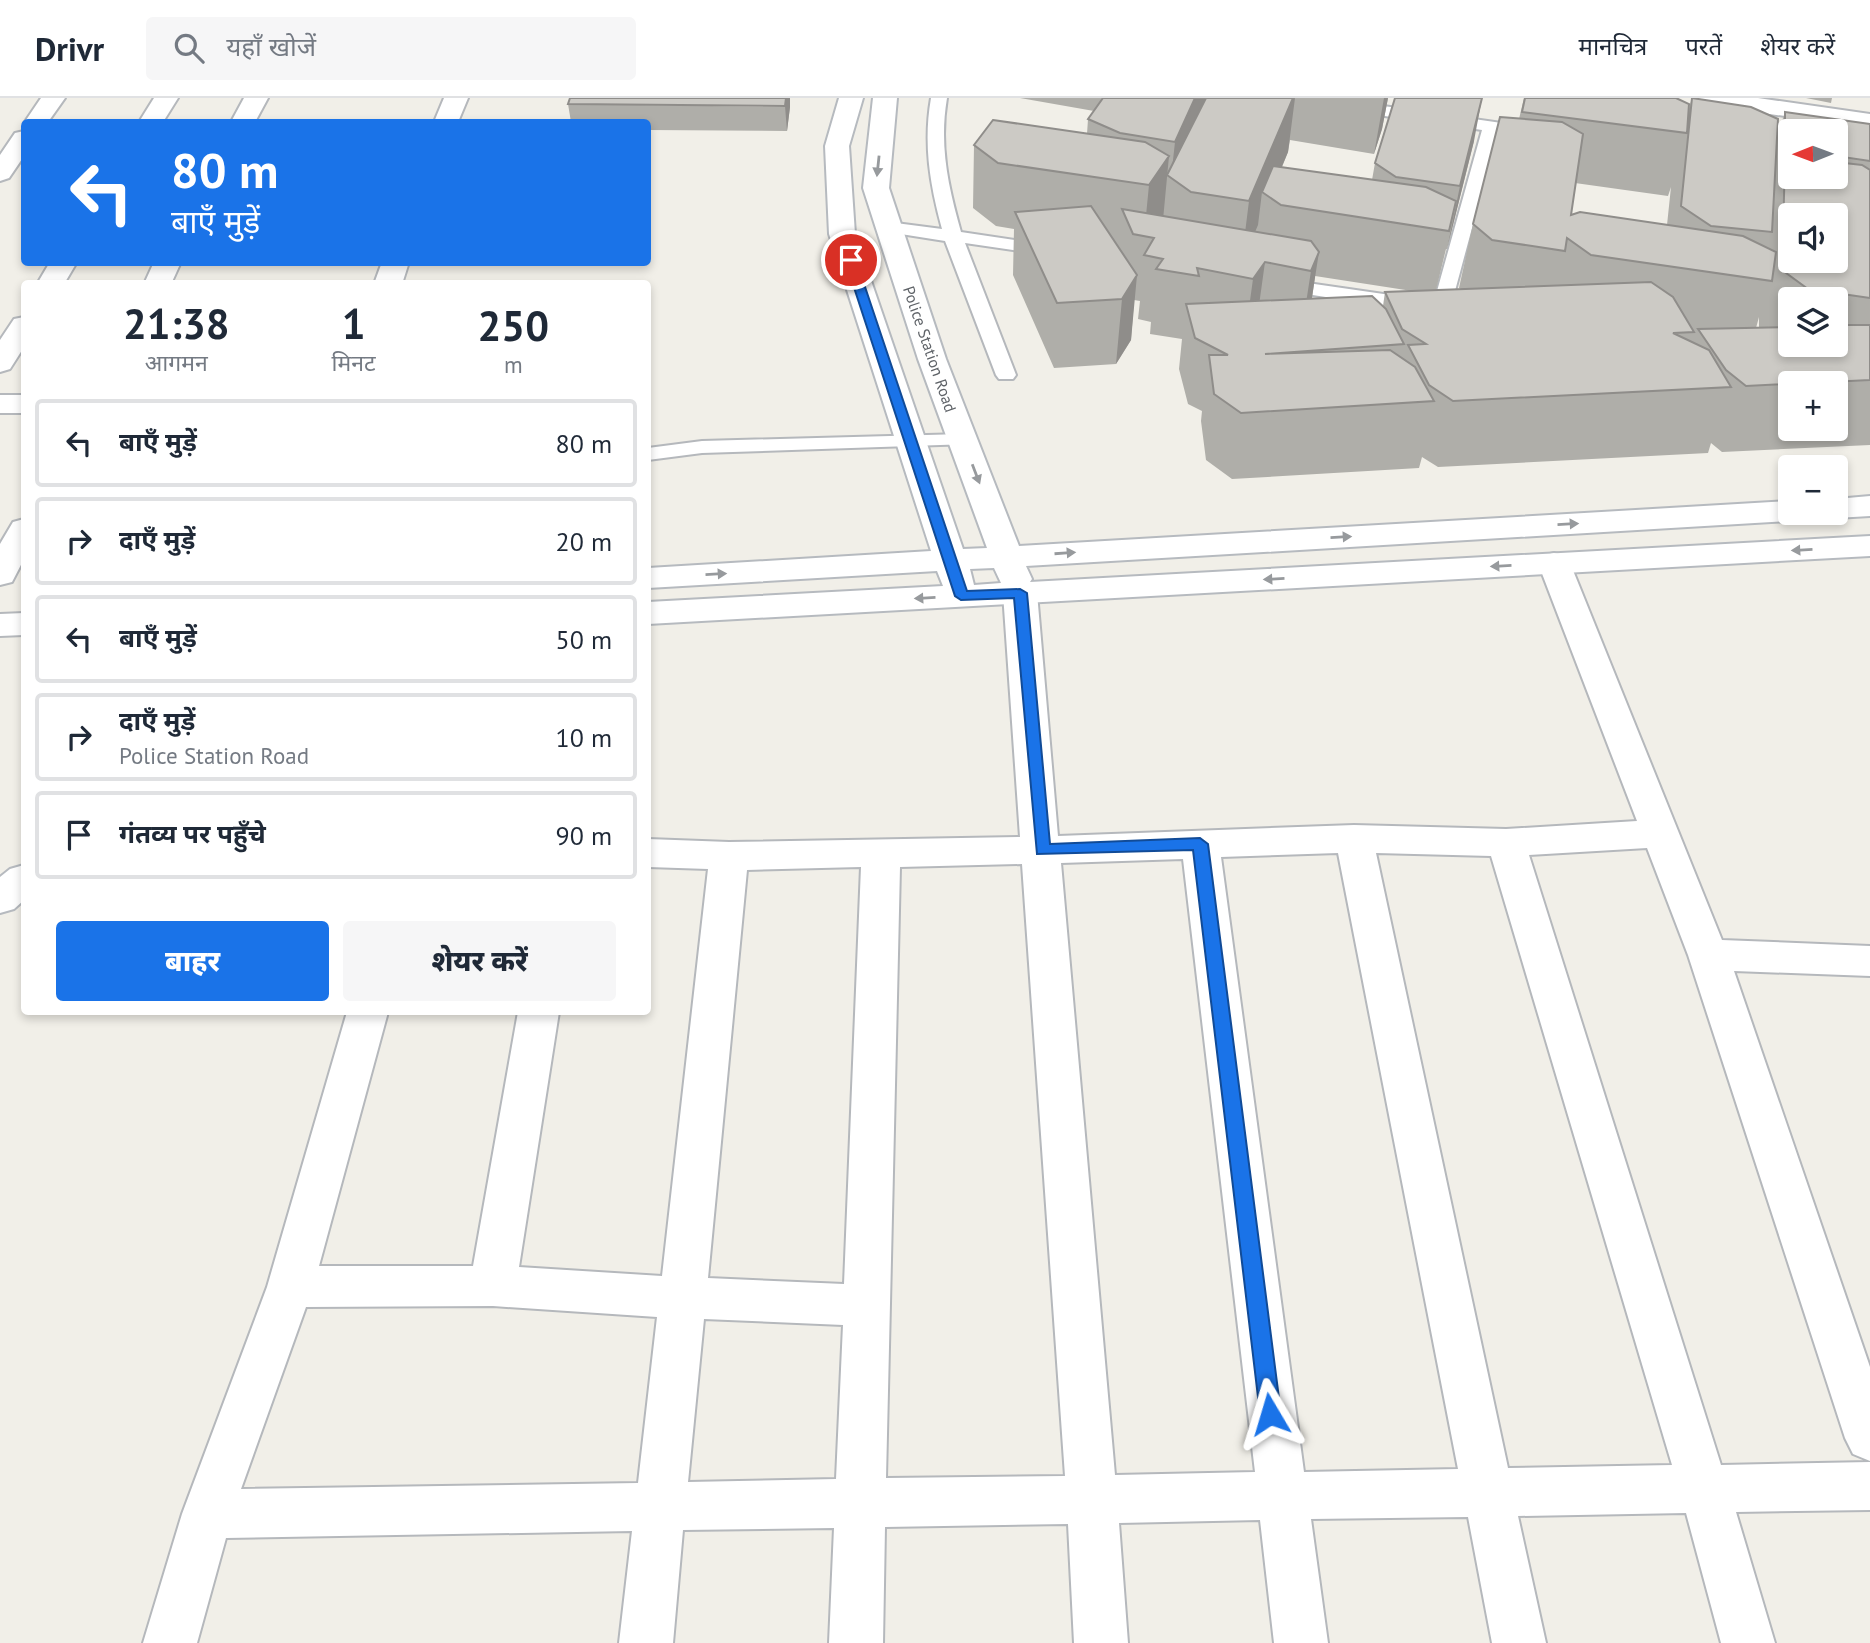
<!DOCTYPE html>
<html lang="hi">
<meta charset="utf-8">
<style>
body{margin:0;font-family:"PT Sans","Noto Sans Devanagari",sans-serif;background:#f6f6f7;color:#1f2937;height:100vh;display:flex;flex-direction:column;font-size:26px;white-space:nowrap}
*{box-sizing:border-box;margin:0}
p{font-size:23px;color:#747a83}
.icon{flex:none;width:38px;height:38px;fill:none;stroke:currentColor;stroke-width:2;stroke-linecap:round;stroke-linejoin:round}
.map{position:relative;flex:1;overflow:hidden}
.drawer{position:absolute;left:21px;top:182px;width:630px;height:735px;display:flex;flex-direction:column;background:#fff;border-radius:7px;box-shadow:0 4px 10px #0003}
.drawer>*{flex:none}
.top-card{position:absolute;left:21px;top:21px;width:630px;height:147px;border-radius:7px;box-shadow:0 4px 10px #0003;background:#1a73e8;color:#fff;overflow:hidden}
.needle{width:46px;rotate:269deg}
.tools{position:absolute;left:1778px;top:21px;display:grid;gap:14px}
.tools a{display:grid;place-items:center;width:70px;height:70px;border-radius:7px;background:#fff;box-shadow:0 4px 10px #0003;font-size:35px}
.pin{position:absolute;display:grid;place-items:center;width:60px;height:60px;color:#fff;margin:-30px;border:4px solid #fff;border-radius:50%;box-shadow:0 2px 7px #0007}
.me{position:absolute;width:77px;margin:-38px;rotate:353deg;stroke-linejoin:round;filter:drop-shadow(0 0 5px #0008)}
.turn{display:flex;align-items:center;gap:24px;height:147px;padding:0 35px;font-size:32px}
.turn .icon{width:91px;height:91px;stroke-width:2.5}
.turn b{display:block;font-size:49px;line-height:60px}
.eta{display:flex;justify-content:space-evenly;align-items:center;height:119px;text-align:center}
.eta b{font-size:42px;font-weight:800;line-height:49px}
.primary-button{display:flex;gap:14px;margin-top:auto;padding:14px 35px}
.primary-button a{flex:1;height:80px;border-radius:7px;background:#1a73e8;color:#fff;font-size:28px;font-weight:800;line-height:80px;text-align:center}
.primary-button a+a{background:#f6f6f7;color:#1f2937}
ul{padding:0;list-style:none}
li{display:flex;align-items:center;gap:21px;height:88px;margin:0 14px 10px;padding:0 21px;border:4px solid #e0e1e3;border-radius:7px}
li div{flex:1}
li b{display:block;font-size:26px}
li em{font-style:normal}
header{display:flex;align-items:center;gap:42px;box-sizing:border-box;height:98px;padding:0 35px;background:#fff;border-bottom:2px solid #e0e1e3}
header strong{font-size:33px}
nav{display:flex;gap:38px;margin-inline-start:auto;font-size:24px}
.search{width:490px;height:63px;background:#f6f6f7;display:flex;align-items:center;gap:18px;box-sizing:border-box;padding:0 24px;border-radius:7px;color:#747a83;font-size:26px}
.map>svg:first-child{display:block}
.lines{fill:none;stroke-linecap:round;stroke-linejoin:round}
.lane-casing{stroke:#b5b8bc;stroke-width:4}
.street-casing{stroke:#b5b8bc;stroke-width:4}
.secondary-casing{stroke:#b6babf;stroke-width:4}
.lane{fill:#fff;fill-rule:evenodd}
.street{fill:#fff;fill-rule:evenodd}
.secondary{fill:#fff;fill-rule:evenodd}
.wall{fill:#afaea9;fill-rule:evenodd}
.shaded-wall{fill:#8f8d8a}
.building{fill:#cccac5;stroke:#8f8d8a;stroke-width:2;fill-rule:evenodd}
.oneway{fill:#979a9d}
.route{fill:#1a73e8;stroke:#114b97;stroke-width:2}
.labels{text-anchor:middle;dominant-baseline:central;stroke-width:7;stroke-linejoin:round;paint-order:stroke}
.far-street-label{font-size:16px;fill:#5f6368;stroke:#fff}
</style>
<header>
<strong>Drivr</strong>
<div class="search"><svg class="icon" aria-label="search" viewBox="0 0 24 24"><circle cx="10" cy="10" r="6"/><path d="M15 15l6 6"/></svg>यहाँ खोजें</div>
<nav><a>मानचित्र</a><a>परतें</a><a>शेयर करें</a></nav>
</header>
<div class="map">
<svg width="1870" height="1545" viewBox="0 0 1870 1545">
<rect width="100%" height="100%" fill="#f1efe8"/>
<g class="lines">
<defs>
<path id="lane" d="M931,0H947C939,47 948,88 961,134L1048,147L1057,152L1048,157L965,145L1016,277L1013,281H999L996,277L945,143L888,134L879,129L888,124L942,131C930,87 923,46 931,0Z
M1286,0H1328L1537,30L1539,34L1537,38L1498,34L1449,215L1442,217L1432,211L1482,32L1294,5Z
M1280,181L1418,201L1428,207L1418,213L1273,191L1271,187Z
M963,336L970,338L973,342L970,346L702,355L648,362V350L702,343Z"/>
<path id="street" d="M41,0H65L48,24L24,25Z
M154,0H178L163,24H139Z
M244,0H268L255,24H231Z
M444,0H468L458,24H434Z
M1694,0H1758L1870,16V30L1706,7L1698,5Z
M24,33V58L9,80L0,83V57L15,35Z
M50,164H77L64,186H37Z
M154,164H181L171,186H144Z
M382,164H409L402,186H374Z
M24,219V249L10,271L0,274V242L14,221Z
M0,297H24V315H0Z
M24,421V461L12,484L0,487V446L13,424Z
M1554,455L1566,458L1570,465L1722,842L1870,848V878L1734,873L1870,1269V1363L1853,1356L1845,1340L1688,857L1647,750L1529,757L1721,1367L1870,1364V1412L1736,1414L1775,1545H1721L1686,1415L1518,1418L1546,1545H1492L1468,1419L1311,1421L1328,1545H1274L1260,1422L1119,1425L1128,1545H1074L1068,1426L885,1429L883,1545H829L834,1430L683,1432L673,1545H619L632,1433L226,1440L197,1545H143L182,1416L267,1189L347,914H388L319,1168H473L518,914H559L519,1169L662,1178L708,771L648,769V741L729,744L1020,739L1003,495L1008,488L1020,484L1032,488L1037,495L1058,738L1354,727L1506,731L1637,723L1538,465L1542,458ZM1338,755L1458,1371L1304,1374L1221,759ZM1376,755L1491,758L1672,1367L1508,1370ZM1183,761L1255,1374L1115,1377L1061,765ZM1022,766L1065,1378L886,1380L900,769ZM861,769L844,1186L708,1180L747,772ZM493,1208L657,1219L638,1385L241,1391L306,1209ZM704,1221L843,1227L836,1381L688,1384Z
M24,515V537L0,538V516Z"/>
<path id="secondary" d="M839,0H863L849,48L855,136L963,451L987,450L918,261L863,90L873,0H897L889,90L946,261L1019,448L1790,403V415H1805L1801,420L1790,423L1026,468L1032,481L1030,484L1870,438V458L648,526V504L943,488L937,473L648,490V470L931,453L829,136L825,48ZM994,470L1001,485L974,487L970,471Z
M1870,398V418L1836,420L1823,415H1836V401Z
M24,767V802L14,811L0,815V779L10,771Z"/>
</defs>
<use href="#lane" class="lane-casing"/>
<use href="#street" class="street-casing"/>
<use href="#secondary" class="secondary-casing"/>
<use href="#lane" class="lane"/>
<use href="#street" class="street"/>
<use href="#secondary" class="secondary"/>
</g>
<path class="wall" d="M1020,0H1388L1382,31L1374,56L1290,42L1288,54L1282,69L1372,82L1375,65L1474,43L1447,151H1446L1436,192L1461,191L1459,190L1473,126L1519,21L1524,0H1676L1689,10L1692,0L1777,38L1785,14L1870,26V347L1722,354L1711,345L1708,355L1438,369L1422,359L1419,370L1232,381L1206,362L1201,323L1202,313L1188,306L1179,271L1182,241L1150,236L1151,224L1138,221L1140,203L1134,202L1131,242L1116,266L1054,270L1013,177L1014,131L996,128L973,110L974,47L1087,36L1088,21L1094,13ZM1790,33H1836V79H1790ZM1575,85L1668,98L1671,89L1667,127L1571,117ZM1315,178L1412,193L1385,194L1383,208L1312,201ZM1790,201H1836V247H1790ZM1759,219V229L1756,230ZM1790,285H1836V331H1790Z
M1806,0H1832L1831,5Z
M568,6L790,9L787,33L648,32V24H571Z"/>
<path class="shaded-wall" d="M786,0H790V9L787,33L785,8Z
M1195,0H1215L1171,80L1175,44Z
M1293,0H1295L1288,54L1269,99L1262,94L1258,127L1241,167L1249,103Z
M1384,0H1388L1382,31L1374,56Z
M1482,0L1474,43L1447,151L1460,88Z
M1169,58L1163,122L1144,138L1149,87Z
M1319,154L1309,218L1301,237L1311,173Z
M1265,164L1256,229L1244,246L1253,181Z
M1137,177L1131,242L1116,266L1122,201Z"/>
<path class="building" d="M570,0H786L785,8L568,6Z
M1103,0H1195L1175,44L1120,35L1088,21Z
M1206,0H1293L1249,103L1191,94L1167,77Z
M1395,0H1482L1460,88L1396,79L1375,65Z
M1525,0H1676L1689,6L1687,35L1522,14Z
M1692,0L1751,9L1778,21L1772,134L1711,128L1681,108Z
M1785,14L1870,26V63L1836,58V33H1790V40L1785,38Z
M1500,19L1562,24L1583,36L1571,117L1580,114L1743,138L1776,154L1772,183L1591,157L1567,140L1565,153L1492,142L1473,126Z
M993,22L1145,44L1169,58L1149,87L998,65L974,47Z
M1790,60V79H1836V64L1862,67L1870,72V200L1808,191L1782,172L1785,61ZM1790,117H1836V163H1790Z
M1273,68L1426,89L1456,103L1449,133L1281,107L1262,94Z
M1091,108L1137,177L1122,201L1057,205L1015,114Z
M1122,111L1311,143L1319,154L1311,173L1265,164L1253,181L1197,170L1199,178L1156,171L1163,161L1144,157L1154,140L1133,136Z
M1651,184L1673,199L1694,234L1673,235L1709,252L1731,289L1453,303L1429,287L1408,247L1426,246L1402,231L1385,194Z
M1372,198L1386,211L1404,246L1265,256L1390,252L1415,269L1434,303L1241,315L1214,296L1209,257H1228L1195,240L1186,206Z
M1836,227H1870V282L1746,288L1726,272L1698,231L1790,229V247H1836Z"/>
<defs><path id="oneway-solid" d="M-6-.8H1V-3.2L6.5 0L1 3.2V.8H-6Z" transform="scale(1.75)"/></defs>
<g class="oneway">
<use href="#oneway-solid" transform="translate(878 68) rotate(96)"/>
<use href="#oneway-solid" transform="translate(976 376) rotate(69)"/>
<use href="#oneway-solid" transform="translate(1568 426) rotate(-3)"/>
<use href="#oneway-solid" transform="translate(1341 439) rotate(-3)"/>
<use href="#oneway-solid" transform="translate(1802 452) rotate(177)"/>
<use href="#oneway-solid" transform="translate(1065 455) rotate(-4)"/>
<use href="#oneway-solid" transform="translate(1501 468) rotate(177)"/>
<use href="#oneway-solid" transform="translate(716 476) rotate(-3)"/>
<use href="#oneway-solid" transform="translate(1274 481) rotate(177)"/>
<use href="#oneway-solid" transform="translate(925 500) rotate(177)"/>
</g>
<path class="route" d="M851,158L856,162L967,493L1020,491L1027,495L1050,746L1200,740L1208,746L1281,1316L1278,1323L1270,1326L1263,1323L1260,1316L1193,752L1037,756L1014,500L961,502L955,498L845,162Z"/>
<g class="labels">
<g class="far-street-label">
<text transform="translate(930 251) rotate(71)">Police Station Road</text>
</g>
</g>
</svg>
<div class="tools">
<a><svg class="needle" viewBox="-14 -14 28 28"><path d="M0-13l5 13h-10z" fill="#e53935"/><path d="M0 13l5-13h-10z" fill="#747a83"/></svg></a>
<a><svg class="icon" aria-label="sound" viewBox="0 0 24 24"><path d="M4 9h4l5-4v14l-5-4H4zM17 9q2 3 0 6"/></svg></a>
<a><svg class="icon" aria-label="layers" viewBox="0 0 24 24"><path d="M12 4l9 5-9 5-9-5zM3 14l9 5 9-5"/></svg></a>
<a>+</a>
<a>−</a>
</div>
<div class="pin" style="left:851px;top:162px;background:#d93025"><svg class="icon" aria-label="arrive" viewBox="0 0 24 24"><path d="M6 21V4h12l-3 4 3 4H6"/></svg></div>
<svg class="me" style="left:1270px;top:1316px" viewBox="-20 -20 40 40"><path d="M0-17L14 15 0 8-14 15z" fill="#1a73e8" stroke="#fff" stroke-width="4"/></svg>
<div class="top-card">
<div class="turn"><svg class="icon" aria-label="left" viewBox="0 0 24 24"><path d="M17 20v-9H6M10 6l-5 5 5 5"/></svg><div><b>80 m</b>बाएँ मुड़ें</div></div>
</div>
<section class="drawer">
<div class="eta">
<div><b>21:38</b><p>आगमन</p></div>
<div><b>1</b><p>मिनट</p></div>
<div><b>250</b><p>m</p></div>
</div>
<ul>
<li><svg class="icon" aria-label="left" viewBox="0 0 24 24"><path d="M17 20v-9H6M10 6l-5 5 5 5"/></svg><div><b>बाएँ मुड़ें</b></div><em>80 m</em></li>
<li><svg class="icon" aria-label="right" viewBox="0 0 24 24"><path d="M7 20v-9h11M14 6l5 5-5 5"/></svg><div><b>दाएँ मुड़ें</b></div><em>20 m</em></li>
<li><svg class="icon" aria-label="left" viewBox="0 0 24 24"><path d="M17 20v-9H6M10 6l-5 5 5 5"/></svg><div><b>बाएँ मुड़ें</b></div><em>50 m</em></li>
<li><svg class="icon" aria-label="right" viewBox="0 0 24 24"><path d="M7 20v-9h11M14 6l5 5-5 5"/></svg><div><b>दाएँ मुड़ें</b><p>Police Station Road</p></div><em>10 m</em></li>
<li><svg class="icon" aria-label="arrive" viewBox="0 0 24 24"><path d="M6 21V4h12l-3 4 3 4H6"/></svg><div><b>गंतव्य पर पहुँचे</b></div><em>90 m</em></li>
</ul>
<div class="primary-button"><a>बाहर</a><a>शेयर करें</a></div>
</section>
</div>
